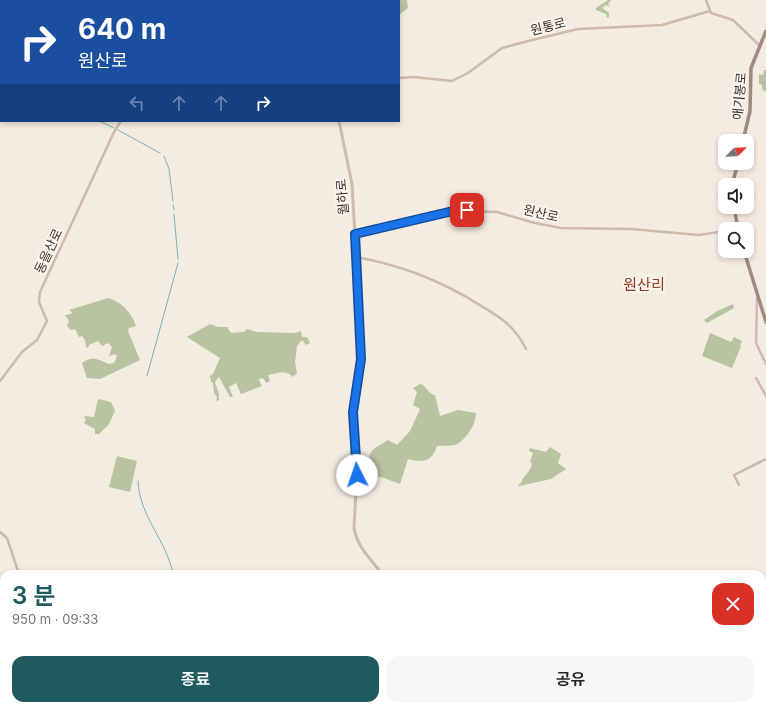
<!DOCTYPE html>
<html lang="ko">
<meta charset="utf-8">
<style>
body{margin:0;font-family:Inter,"Noto Sans KR",sans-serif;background:#f6f6f6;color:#202124;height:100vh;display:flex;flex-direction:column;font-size:15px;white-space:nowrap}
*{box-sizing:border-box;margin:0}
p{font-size:13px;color:#757577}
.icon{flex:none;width:22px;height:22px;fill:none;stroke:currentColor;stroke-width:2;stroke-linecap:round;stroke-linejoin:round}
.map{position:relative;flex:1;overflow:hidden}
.details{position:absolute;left:0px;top:570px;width:766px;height:140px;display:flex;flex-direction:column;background:#fff;border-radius:12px 12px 0 0;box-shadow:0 2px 6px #0003}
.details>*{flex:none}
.top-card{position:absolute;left:0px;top:0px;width:400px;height:122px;box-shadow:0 2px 6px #0003;background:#1a4fa0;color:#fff;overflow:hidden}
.needle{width:26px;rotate:67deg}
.fabs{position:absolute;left:718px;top:134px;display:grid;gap:8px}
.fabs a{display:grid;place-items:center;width:36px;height:36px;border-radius:8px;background:#fff;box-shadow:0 2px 6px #0003;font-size:20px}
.pin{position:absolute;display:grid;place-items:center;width:34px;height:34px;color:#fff;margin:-17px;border-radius:8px;box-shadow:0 2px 6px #0006}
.me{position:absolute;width:44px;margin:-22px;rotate:356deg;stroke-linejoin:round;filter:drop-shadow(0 0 3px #0008)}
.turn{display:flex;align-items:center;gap:14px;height:84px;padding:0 12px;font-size:18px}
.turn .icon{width:52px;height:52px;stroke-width:2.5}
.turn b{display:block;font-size:28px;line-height:34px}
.lanes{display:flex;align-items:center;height:38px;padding:0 12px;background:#0003;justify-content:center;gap:20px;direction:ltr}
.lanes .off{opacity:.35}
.round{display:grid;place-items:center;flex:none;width:42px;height:42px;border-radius:12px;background:#f6f6f6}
.headline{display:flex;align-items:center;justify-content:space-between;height:68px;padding:0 12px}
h1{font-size:24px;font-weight:600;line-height:30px;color:#1f5a5e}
.action{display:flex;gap:8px;margin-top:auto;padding:8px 12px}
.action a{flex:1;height:46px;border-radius:12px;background:#1f5a5e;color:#fff;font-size:16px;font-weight:600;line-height:46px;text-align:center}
.action a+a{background:#f6f6f6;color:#202124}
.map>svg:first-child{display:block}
.green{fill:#b8c4a0}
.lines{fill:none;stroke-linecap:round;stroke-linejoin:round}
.stream{stroke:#7fb0b2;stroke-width:1}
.minor{stroke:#cdbbac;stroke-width:2.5}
.tertiary{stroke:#cdbbac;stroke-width:3}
.secondary{stroke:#a18a7d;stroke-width:3.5}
.route-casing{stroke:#114b97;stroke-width:10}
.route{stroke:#1a73e8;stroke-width:7}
.labels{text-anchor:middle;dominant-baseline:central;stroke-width:4;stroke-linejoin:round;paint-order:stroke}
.street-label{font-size:13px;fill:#3b302b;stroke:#fbf5ee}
.quarter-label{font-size:15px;fill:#8c3b22;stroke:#fbf5ee}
</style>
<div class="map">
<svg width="766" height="710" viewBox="0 0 766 710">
<rect width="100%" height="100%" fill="#f4ebe1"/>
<path class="green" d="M389,0H407L408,8L399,15V1H387Z
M608,0H611L608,4L610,7L606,5L602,8L609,13V17L607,18L606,14L596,10V8Z
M764,70H766V92L762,89V85L759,84V74L763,75Z
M108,298C122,302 132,313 136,326L129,328L128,331L140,360L100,379L87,378L82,363C92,355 100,360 109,364L114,363L117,356L115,354L109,356L112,347L108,343L102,346L98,341L89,345L88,348L86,347L85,340L82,336L79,337L75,329L71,330L67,326L69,321L65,315L71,314L72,312L69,310Z
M733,304L734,308L707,323L704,320L717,311Z
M210,324L218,327H227L231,333L244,332L247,329L257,332L295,333L301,331L302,337H307L310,343L306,345L302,340L297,346L295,362L297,373L293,377C285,369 278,373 268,375L270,381L266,383L264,379L261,378L259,380L262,386L241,394L236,383L229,387L233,397H230L219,377L215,382L219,395V400L216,401L217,397L214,393L213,383L211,382L210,376L213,374L220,358L187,337Z
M710,333L731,342L734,337L742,341L740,345L741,346L732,368L702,356Z
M420,384C426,384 427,394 435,395L440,416L458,410L476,413C476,424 468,436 459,443C454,447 444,445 437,446C432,462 423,463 408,459L400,484L381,477H377L375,485L361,483V473H369C370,447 368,453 388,440L397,445L410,431L420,409L413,405L417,392L413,388Z
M98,399L111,402L115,411L109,424L99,434H95V429L84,423L86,420L84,416L94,417Z
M550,447L561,454L558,463L566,469L551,479L519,486L518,485L521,483C523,475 530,474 532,463L530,462L533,453L529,451L530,448L546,452Z
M117,456L137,461L130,492L109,487Z"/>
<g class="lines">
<path class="stream" d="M0,75H1
M99,121L114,128
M118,130L160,153
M164,156L169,169L173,201
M173,205L174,210
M174,214L178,259
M147,376L178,263
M138,481C139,516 167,541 173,574
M325,706L328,710
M260,710L269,706"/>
<path class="minor" d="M706,0L711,13L733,20L760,46
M399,78L414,77L452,81L468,73L502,48L528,41L578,29L662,25L710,11
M355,234L453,211L497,212L535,223L561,228L631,229L699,235L725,231
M356,257C400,265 440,280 478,304C500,317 514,325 526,349
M757,298L756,343L766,364
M756,378L766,396
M0,381L22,352L37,340L47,321L39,302L40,292L114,132L121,121
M739,485L734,475L766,459
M0,532L7,538L19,574
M61,706L62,710"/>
<path class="tertiary" d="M293,0L295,1
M0,24H1
M339,121L352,184L361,341V366L353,412L357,475L354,527C356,546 371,559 382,574
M762,661L766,659
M481,706L484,710
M683,710L688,706"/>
<path class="secondary" d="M743,141L750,111L751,68L766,31
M732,185L738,163
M734,207L738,229
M744,251L766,322"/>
</g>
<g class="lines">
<defs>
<path id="route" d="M357,475L353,412L361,359L355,234L453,211L467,210"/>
</defs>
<use href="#route" class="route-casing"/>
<use href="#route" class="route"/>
</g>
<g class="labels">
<g class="street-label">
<text transform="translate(548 26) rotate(-14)">원통로</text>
<text transform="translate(739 96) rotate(-85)">애기봉로</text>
<text transform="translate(342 197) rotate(-95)">월하로</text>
<text transform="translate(541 213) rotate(13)">원산로</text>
<text transform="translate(48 251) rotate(-65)">동을산로</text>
</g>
<g class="quarter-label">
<text x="644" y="284">원산리</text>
</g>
</g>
</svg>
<div class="fabs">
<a><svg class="needle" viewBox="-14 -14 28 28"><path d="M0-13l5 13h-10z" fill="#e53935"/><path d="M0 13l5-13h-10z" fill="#757577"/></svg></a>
<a><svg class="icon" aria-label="sound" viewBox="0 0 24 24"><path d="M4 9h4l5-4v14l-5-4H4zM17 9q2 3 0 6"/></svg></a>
<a><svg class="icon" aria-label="search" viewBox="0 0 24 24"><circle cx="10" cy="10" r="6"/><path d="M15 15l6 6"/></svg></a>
</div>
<div class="pin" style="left:467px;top:210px;background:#d93025"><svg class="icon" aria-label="arrive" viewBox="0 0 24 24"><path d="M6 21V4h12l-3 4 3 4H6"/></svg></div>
<svg class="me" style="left:357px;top:475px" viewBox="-20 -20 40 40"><circle r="19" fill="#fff"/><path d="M0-13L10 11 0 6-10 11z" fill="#1a73e8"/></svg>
<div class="top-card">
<div class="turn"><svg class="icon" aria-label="right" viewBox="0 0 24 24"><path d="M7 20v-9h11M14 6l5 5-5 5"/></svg><div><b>640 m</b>원산로</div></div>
<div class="lanes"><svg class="icon off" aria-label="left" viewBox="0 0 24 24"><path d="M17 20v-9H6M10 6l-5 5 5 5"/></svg><svg class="icon off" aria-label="ahead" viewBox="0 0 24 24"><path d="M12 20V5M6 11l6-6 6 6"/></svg><svg class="icon off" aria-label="ahead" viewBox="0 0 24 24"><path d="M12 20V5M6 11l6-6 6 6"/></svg><svg class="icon" aria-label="right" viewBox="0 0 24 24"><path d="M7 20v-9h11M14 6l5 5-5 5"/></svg></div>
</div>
<section class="details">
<div class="headline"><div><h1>3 분</h1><p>950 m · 09:33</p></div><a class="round" style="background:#d93025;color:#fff"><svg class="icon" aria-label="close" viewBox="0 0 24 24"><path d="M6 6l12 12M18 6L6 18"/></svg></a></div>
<div class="action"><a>종료</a><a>공유</a></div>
</section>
</div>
